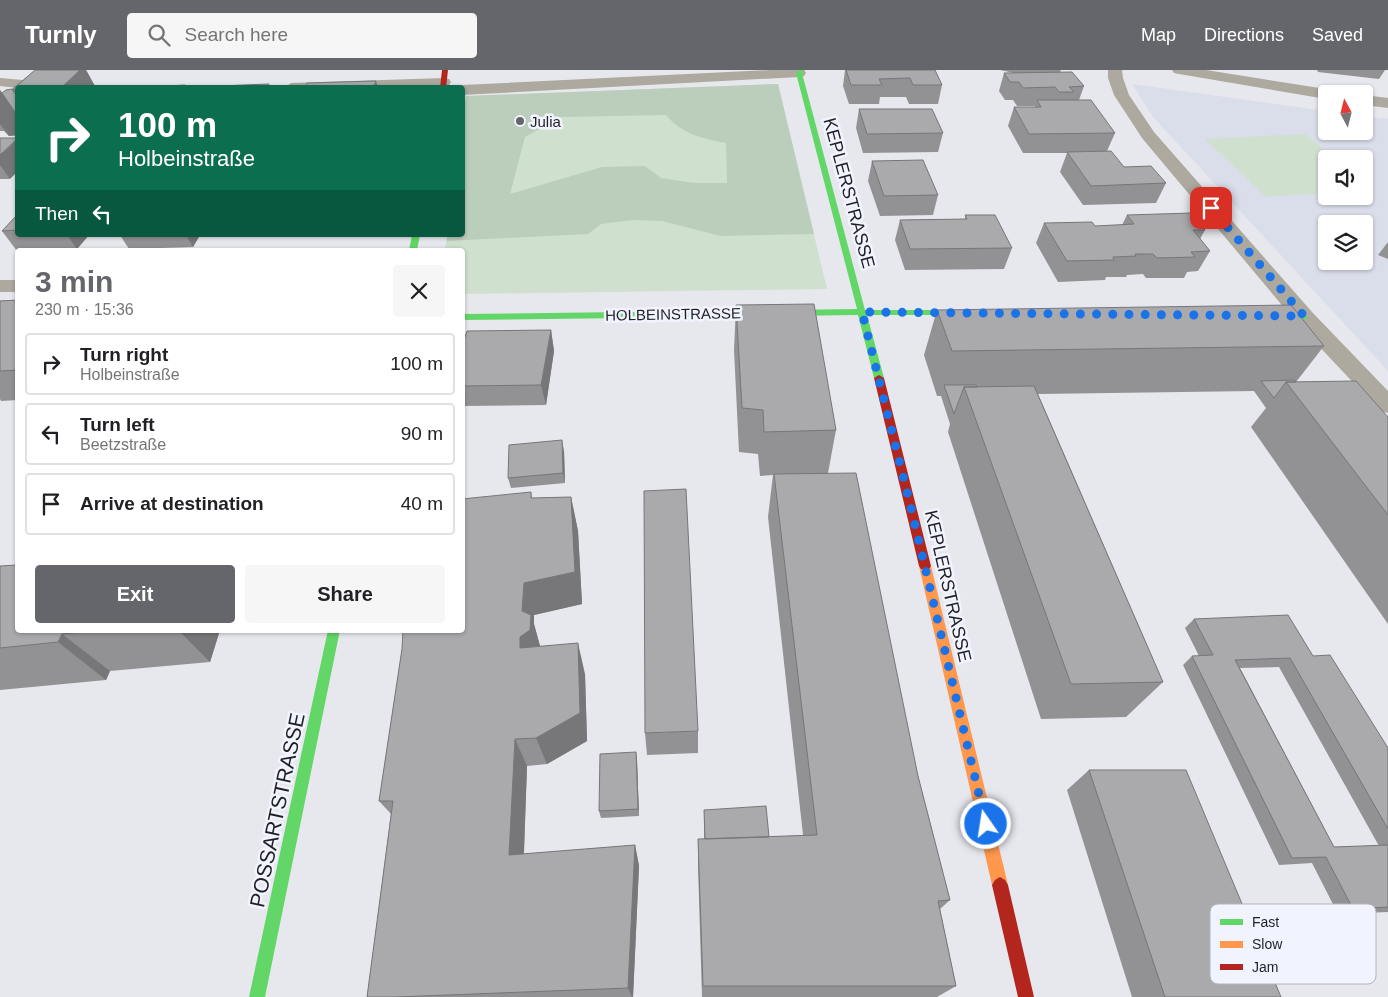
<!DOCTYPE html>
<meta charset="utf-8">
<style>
body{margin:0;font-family:Arial,sans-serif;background:#f6f6f6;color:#202124;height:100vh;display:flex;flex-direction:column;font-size:19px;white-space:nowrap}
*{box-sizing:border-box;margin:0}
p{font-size:16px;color:#757577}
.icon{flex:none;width:28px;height:28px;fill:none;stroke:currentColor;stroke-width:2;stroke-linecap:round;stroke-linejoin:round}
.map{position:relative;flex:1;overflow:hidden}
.side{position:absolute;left:15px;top:178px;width:450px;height:385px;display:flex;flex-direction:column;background:#fff;border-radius:5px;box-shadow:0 1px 4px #0004}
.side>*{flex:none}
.hud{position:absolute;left:15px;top:15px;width:450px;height:152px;border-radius:5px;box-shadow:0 1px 4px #0004;background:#0b6e4f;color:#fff;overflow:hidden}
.needle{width:32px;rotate:353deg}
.fabs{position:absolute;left:1318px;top:15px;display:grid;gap:10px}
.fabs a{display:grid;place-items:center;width:55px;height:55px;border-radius:5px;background:#fff;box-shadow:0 1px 4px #0004;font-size:25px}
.pin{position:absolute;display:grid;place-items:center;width:42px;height:42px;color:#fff;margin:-21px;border-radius:10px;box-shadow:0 2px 8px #0006}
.me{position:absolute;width:55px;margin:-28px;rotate:347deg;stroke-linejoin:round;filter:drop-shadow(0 0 4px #0008)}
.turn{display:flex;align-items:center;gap:18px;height:105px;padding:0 20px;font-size:22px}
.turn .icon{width:65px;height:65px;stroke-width:2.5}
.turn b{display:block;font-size:35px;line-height:42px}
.then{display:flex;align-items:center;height:48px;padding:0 20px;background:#0003;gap:10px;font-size:19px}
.round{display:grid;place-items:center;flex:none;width:52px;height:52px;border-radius:5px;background:#f6f6f6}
.headline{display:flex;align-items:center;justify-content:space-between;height:85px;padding:0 20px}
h1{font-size:30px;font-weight:800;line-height:38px;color:#65666b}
.button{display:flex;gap:10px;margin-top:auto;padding:10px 20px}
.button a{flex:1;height:58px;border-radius:5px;background:#65666b;color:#fff;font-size:20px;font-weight:800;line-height:58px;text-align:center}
.button a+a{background:#f6f6f6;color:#202124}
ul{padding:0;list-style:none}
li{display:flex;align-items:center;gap:15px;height:62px;margin:0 10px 8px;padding:0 10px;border:2px solid #e0e0e0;border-radius:5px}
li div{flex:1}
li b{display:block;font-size:19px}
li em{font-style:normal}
header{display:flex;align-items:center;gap:30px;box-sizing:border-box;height:70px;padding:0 25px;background:#65666b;color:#fff}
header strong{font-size:24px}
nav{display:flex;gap:28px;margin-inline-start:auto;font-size:18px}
.search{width:350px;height:45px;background:#f6f6f6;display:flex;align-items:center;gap:12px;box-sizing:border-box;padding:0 18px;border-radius:5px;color:#757577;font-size:19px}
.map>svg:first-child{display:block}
.built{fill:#daddea;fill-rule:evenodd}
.green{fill:#cfe0cf}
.forest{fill:#bbcdbb;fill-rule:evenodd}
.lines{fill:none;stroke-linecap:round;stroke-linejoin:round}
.street{fill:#ada99f;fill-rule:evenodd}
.fast{fill:#63d668;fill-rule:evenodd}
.slow{fill:#ff974d;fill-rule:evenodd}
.jam{fill:#b3261e;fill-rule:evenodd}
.wall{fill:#929193;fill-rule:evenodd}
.shaded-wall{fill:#777678}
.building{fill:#aaa9ab;stroke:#777678}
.route{stroke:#1a73e8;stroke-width:9;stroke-dasharray:0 16.2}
.poi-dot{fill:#65666b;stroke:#f1f4ff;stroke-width:2}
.labels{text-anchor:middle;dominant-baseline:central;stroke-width:5;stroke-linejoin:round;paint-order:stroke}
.far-poi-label{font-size:15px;fill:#1f2024;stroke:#f1f4ff;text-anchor:start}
.far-street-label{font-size:15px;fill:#1f2024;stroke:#f1f4ff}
.street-label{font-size:18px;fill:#1f2024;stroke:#f1f4ff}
.near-street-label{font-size:21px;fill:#1f2024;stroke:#f1f4ff}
.key{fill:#f1f4ff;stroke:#b2b4bd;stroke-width:1}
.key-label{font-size:14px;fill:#1f2024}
</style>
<header>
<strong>Turnly</strong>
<div class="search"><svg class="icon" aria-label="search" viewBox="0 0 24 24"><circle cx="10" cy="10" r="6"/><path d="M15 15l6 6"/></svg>Search here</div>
<nav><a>Map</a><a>Directions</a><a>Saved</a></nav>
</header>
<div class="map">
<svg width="1388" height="927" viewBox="0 0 1388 927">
<rect width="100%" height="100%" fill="#e7e8ee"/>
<path class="built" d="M1132,14L1326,41V61H1364V46L1388,49V301L1153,47ZM1326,89H1364V126H1326ZM1326,154H1364V191H1326Z"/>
<path class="green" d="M778,14L827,219L463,224L462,180H445L447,165H462V50L466,26Z
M1305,64L1332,86L1348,85L1352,89H1326V123L1266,127L1205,69Z"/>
<path class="forest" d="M778,14L814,164L721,166L662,151L633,150L601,154L588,164L447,171V165H462V50L466,26ZM666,45C683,65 701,68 726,73L727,113H694L661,108L645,96L602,97L510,124L525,67L562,47Z"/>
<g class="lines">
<path class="street" d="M771,0H804L806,3L804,6L799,7L462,25V18H456L462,15Z
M1108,0H1122L1123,8L1129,25L1154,62L1312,242L1388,321V343L1380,341L1296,252L1142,68L1114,25L1108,8Z
M1172,0H1206L1326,19L1331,21L1333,24H1326V29L1179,4L1174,3Z
M0,8L57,13L64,18H18L0,16Z
M444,8L449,9L451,12L449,15L418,18H284L291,13Z
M1364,25L1388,28V38L1364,35Z
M0,210H18V222H0Z"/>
<path class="fast" d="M799,0H805L802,3L865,240H973L977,243L976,245H867L884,308L879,311L874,308L858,245L462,250V244L857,239L796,3Z
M412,165H420L417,180H409Z
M1261,243L1304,244L1308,247L1304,250L1258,248V244Z
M328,560H340L265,927H249Z"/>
<path class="slow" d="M925,491L929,493L931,496L1008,815L1005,820L1000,823L995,820L992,815L919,496L921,493Z"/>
<path class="jam" d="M442,0H448L446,18H440Z
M879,305L884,308L931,496L929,499H921L919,496L874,308Z
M1000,807L1005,810L1008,815L1034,927H1018L992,815L995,810Z"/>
</g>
<path class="wall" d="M35,0H86L96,18H18V65L9,66L4,61H0V20L2,23L6,20L12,19Z
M845,0H935L942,15L938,34H909L906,27H880L879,34H849L843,16Z
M1000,0H1061L1060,2L1084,16L1079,30L1115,63L1107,81L1124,97L1166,113L1156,133L1083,135L1060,102L1067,83H1023L1008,56L1014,37H1035V36H1017L1013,30H1005L999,21L1004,3H1014Z
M1317,0H1385L1379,9L1318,2Z
M859,39L943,63L938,82L863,83L856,58Z
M0,68L10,109H0Z
M872,91L938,125L933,145L880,146L868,111Z
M18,144V165H89L77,179L18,180L17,181L2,161Z
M965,145L1012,178L1004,199L905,200L895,170L900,150L965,149Z
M1127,145L1205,160L1200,169L1210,181L1198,201L1187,202L1184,208H1146L1143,204L1127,205L1126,207H1106L1105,210L1058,212L1036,173L1044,153L1095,156L1122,155Z
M120,165H200L193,177L129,179Z
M271,165H304L272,167Z
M1388,172V189L1378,185Z
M18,230V330L1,331L0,329V231Z
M736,235L836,360L828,403L918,706L950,830L940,839L956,916L937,927H702L698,796V769H704V740L769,767L803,765L768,447L773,405L760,406L758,384L739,382L734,280Z
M937,240L1324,276L1296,312L1388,347V554L1251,357L1266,338L1254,321L1038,324L1163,612L1126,647L1041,649L948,362L950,354L941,326H937L924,285Z
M551,260L554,281L546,335L462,336V276Z
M564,381L565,413L511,418L508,408Z
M531,422L532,428L571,427L578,461L582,534L534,545V554L540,576L585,604L587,671L547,694L527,696L524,784L635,775L639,796L633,927H367L391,744L379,731L402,579Z
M0,496L18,560H220L210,592L110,601L106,610L0,620Z
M1194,549L1313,586L1388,678V842L1338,844L1312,793L1279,795L1183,595L1192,586H1199L1185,558ZM1279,597L1379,776L1334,777L1240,598Z
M698,661V683L647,685L645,663Z
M636,682L637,690L639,746L601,748L599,741Z
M1089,700L1281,927H1132L1067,720Z"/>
<path class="shaded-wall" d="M80,0H86L96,18H61Z
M376,11L378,18H373Z
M0,20L18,46V65L9,66L0,54Z
M18,68V101L10,109L0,95V85Z
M67,165H89L77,179Z
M186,165H200L193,177Z
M551,260L554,281L546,335L541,315Z
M562,370L564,381L565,413L563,403Z
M571,427L578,461L582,534L534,545V554L540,576V591L520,578V567L524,513Z
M178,560H220L210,592Z
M62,564L110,601L106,610L58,572Z
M578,573L585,604L587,671L547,694L536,668Z
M515,669L527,696L523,805L509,785Z
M636,682L637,690L639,746L638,739Z
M635,775L639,796L633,927H632L628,918Z"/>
<path class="building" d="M35,0H80L61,18H18V20H12Z
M846,0H935L942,15H913L910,8L879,9L882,15H851Z
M1072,2L1084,16L1069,17L1074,22H1059L1055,17L1023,18L1019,12H1010L1004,3Z
M376,11L373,18H304L307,13Z
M269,14L267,18H218L219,16Z
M185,15L184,18H135Z
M12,19L18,28V42H15L2,23L6,20Z
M1037,30H1091L1115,63L1029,64L1014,37H1041Z
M859,39H932L943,63L867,64Z
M0,68H18L0,85Z
M1111,81L1124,97L1151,96L1166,113L1091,116L1067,82Z
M923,90L938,125L884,126L872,91Z
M1191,143L1205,160H1193L1210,181L1191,182L1195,187L1157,188L1153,184H1135L1136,186L1113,187L1114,190L1067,191L1044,153L1092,152L1095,156L1134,154L1127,145Z
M18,144V160L2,161Z
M965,145H995L1012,178L910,179L900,150L967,149Z
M18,230V300L0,301V231Z
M814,234L836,360L764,362L763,340L742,338L736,235Z
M1291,235L1324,276L952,281L937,240Z
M551,260L541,315L462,316V276L467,261Z
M1294,310L1296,312H1286L1274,328L1261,311Z
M1356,311L1388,347V445L1286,312Z
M944,315H976L977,317H964L954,344Z
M1034,316L1163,612L1071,614L964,317Z
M562,370L563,403L508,408L509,375Z
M856,403L918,706L950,830L938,831L956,916H703L698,769L817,765L774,404Z
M686,419L698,661L645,663L644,421Z
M531,422V428L571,427L575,502L524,513L522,541L531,545L530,560L520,567V578L578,573L580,643L536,668L515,669L509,785L635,775L628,918L396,927H367L393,731H379L402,579L403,560H462V429Z
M18,495V560H100L62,564L58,572L0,578V496Z
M1288,545L1313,586L1330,585L1388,678V759L1290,588L1235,590L1334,777L1388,775V837L1353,839L1326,787L1292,788L1192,586L1213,585L1194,549Z
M636,682L638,739L599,741L600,684Z
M1089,700H1186L1281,927H1165Z
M766,736L769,767L705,769L704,740Z"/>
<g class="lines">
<path class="route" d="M986,754L910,434L862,242L1304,246L1211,138"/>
</g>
<circle class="poi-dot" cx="520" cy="51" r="5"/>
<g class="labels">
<g class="far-poi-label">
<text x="530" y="51">Julia</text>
</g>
<g class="far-street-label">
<text transform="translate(673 244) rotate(-1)">HOLBEINSTRASSE</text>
</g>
<g class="street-label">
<text transform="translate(849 123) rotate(75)">KEPLERSTRASSE</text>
<text transform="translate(948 516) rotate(77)">KEPLERSTRASSE</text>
</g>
<g class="near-street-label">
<text transform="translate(277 740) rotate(-78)">POSSARTSTRASSE</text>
</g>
</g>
<rect x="1210" y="834" width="166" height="80" rx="8" class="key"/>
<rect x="1220" y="849" width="23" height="6" fill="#63d668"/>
<rect x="1220" y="871" width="23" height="7" fill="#ff974d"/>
<rect x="1220" y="894" width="23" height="6" fill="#b3261e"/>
<g class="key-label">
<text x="1252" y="857">Fast</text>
<text x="1252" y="879">Slow</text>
<text x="1252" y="902">Jam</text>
</g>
</svg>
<div class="fabs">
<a><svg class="needle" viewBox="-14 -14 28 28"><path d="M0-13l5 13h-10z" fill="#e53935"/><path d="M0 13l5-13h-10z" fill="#757577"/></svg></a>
<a><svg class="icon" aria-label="sound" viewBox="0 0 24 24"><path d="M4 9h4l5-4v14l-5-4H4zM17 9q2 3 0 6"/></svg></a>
<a><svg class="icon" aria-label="layers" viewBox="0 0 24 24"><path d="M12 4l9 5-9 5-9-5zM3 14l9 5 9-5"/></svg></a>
</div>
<div class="pin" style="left:1211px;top:138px;background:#d93025"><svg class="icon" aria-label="arrive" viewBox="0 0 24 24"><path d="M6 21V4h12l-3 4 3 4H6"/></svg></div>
<svg class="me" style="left:986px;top:754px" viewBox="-20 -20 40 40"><circle r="17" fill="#1a73e8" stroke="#fff" stroke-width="3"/><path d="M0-11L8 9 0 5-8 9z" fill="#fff"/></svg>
<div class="hud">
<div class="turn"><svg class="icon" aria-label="right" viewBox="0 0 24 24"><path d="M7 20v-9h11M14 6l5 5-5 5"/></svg><div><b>100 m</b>Holbeinstraße</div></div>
<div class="then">Then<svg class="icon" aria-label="left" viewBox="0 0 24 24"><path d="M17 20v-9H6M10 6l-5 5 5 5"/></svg></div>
</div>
<section class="side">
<div class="headline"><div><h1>3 min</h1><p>230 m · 15:36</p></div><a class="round"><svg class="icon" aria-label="close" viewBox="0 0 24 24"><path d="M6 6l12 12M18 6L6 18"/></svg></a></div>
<ul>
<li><svg class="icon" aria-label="right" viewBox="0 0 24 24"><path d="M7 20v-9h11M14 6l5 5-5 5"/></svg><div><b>Turn right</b><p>Holbeinstraße</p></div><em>100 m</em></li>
<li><svg class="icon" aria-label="left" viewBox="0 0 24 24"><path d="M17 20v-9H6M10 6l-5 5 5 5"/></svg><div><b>Turn left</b><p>Beetzstraße</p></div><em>90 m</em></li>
<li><svg class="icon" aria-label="arrive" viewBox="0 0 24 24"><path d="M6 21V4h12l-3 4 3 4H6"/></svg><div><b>Arrive at destination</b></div><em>40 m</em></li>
</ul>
<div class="button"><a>Exit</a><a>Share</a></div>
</section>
</div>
